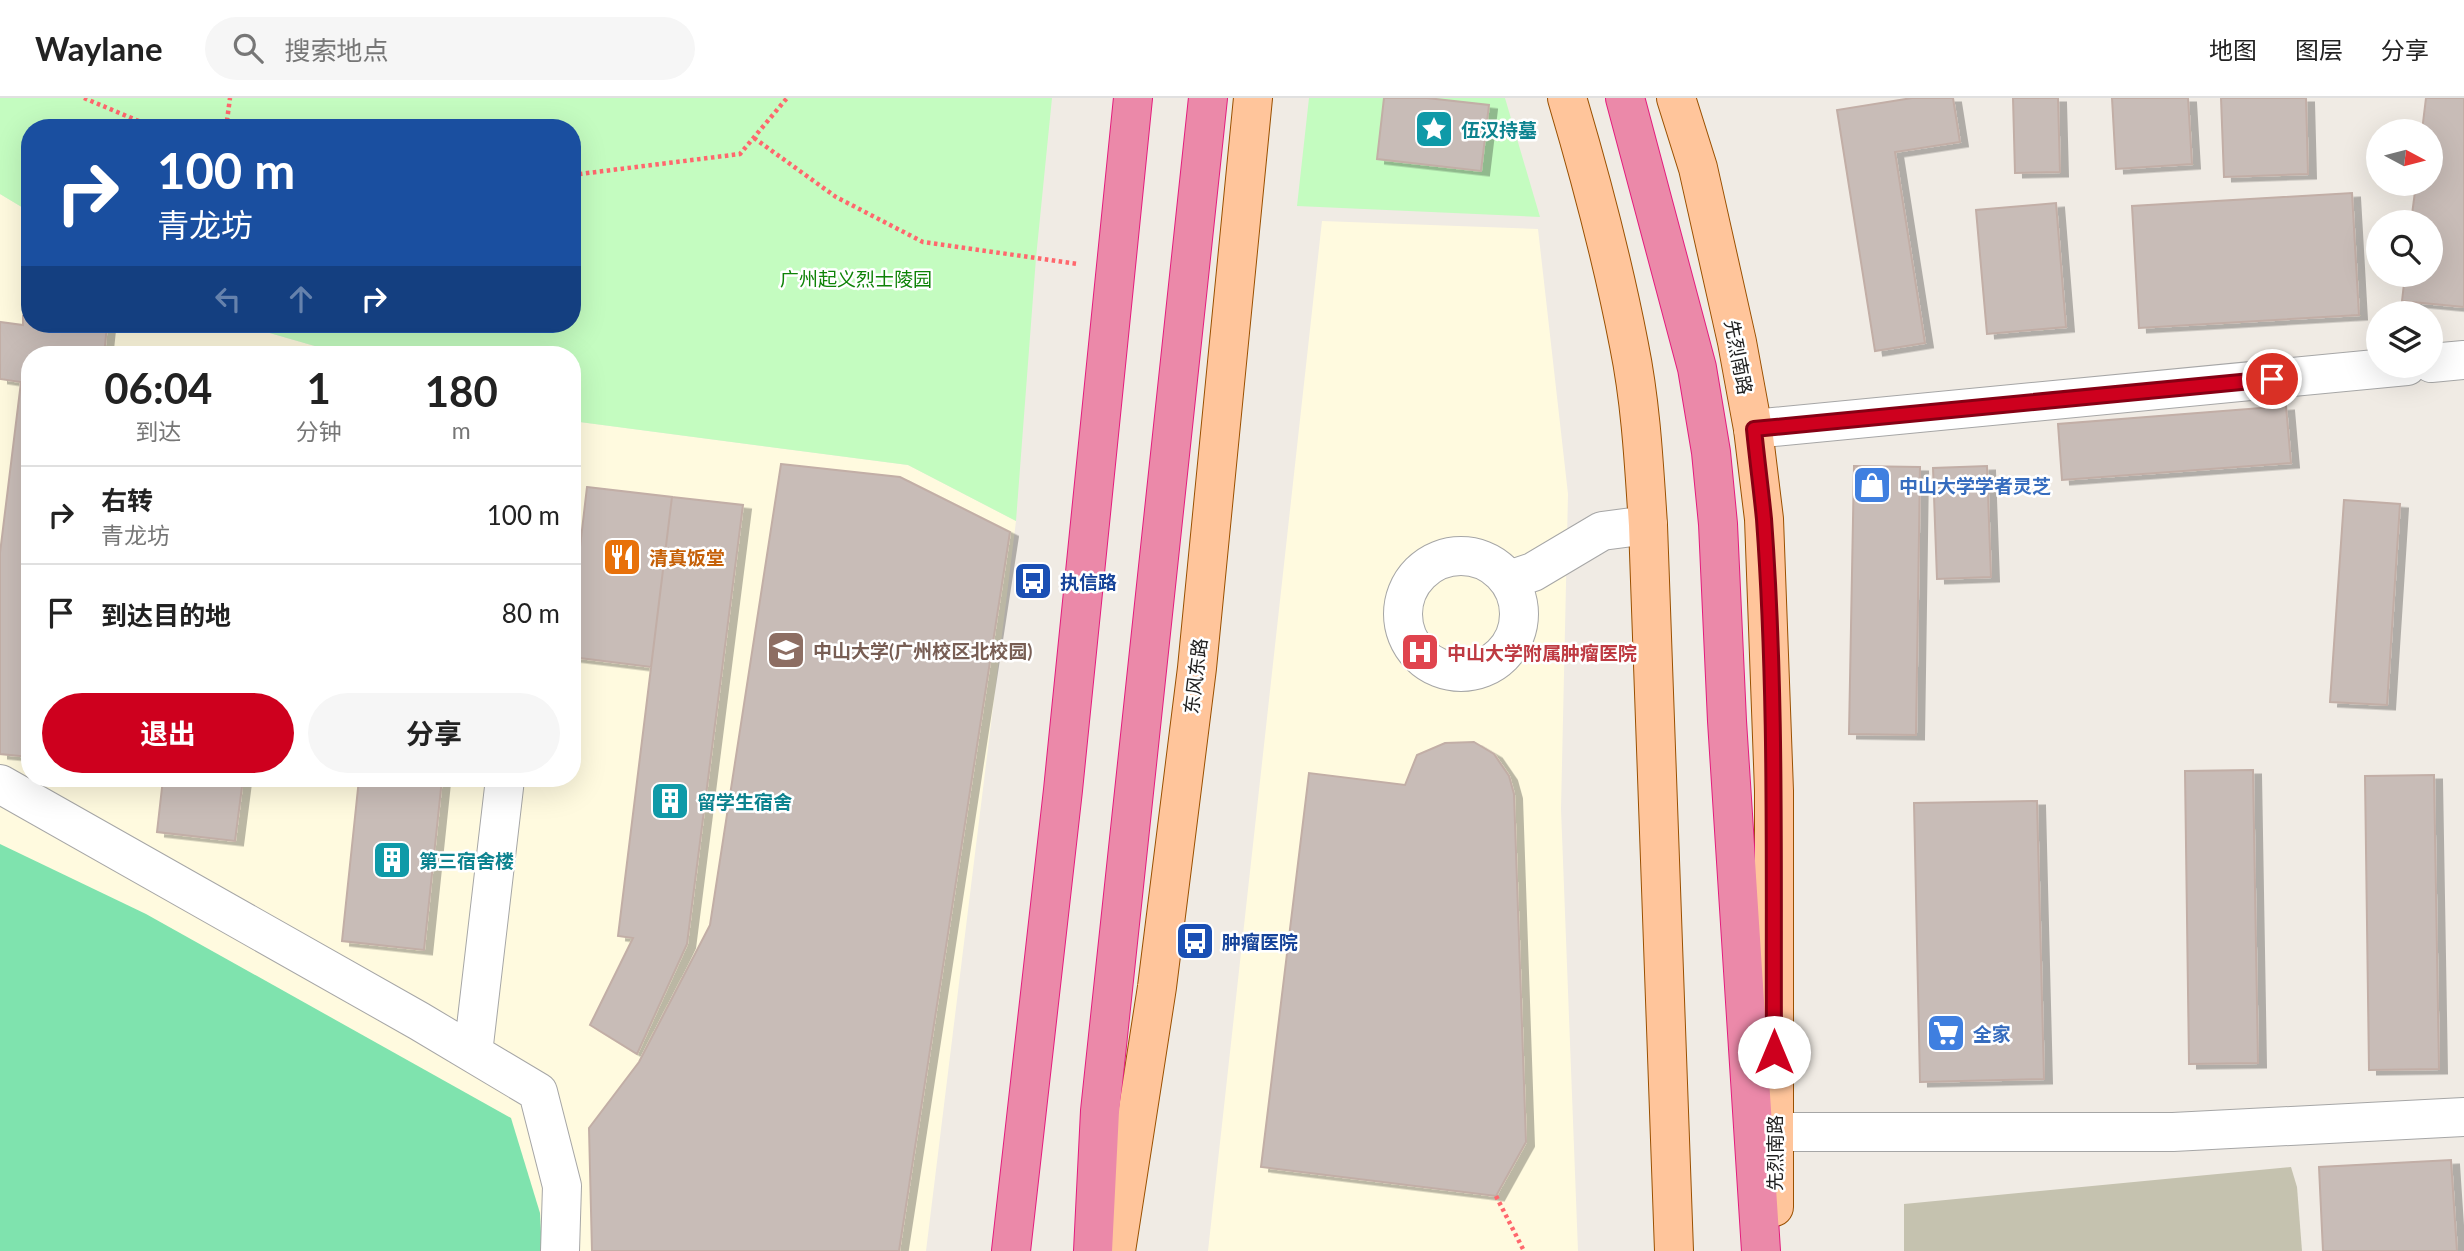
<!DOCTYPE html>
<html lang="zh">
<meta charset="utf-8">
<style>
body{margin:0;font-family:Lato,"Noto Sans SC",sans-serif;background:#f6f6f6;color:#222;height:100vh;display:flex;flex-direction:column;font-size:26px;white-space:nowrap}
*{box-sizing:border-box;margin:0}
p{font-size:23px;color:#767676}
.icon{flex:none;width:38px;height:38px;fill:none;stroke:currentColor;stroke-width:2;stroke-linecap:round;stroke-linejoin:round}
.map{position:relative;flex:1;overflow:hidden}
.side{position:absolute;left:21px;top:248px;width:560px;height:441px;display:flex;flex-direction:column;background:#fff;border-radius:28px;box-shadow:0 7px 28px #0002}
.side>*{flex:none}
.banner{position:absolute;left:21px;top:21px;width:560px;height:214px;border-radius:28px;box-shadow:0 7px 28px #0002;background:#1a4fa0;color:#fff;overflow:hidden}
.needle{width:46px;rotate:97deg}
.tools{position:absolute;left:2366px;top:21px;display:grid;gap:14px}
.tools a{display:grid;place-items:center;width:77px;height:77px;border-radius:50%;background:#fff;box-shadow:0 7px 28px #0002;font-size:35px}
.pin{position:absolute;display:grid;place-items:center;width:60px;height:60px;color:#fff;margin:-30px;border:4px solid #fff;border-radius:50%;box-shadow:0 2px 7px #0007}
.me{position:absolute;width:77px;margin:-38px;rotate:0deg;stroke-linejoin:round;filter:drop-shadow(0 0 5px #0008)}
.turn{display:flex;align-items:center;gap:24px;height:147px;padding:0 21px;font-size:32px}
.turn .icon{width:91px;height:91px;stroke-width:2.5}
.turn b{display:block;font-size:49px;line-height:60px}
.lanes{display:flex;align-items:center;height:66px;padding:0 21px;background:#0003;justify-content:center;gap:35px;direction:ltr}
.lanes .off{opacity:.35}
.eta{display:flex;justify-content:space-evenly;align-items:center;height:119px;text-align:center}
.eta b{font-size:42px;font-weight:700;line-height:49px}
.cta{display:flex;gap:14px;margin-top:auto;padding:14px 21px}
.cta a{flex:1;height:80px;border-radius:42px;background:#ce001e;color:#fff;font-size:28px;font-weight:700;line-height:80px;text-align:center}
.cta a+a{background:#f6f6f6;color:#222}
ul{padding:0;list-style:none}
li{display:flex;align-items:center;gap:21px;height:98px;padding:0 21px;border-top:2px solid #e0e0e0}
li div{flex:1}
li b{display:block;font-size:26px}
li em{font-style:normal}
header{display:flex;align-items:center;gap:42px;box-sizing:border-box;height:98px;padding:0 35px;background:#fff;border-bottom:2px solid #e0e0e0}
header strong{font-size:33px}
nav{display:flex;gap:38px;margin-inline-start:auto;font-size:24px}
.search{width:490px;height:63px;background:#f6f6f6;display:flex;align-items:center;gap:18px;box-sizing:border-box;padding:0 24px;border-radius:38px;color:#767676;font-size:26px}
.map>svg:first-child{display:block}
.education{fill:#fffadf}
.construction{fill:#c5c2af}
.park{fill:#c4fcc0}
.pitch{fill:#7fe3ae}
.building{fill:#c8bcb7;stroke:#c2aea6;stroke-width:2;filter:url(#shadow)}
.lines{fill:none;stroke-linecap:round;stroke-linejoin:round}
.minor-casing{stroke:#a6a6a6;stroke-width:40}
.major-casing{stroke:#9a5000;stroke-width:40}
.highway-casing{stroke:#e31d7d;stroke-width:40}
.path{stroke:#ff676d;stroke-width:4.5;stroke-dasharray:3.5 3.5;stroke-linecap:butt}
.minor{stroke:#fff;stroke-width:38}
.major{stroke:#ffc59b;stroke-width:38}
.highway{stroke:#eb89a9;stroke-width:38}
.route-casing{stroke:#860014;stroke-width:18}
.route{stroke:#ce001e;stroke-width:12}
.labels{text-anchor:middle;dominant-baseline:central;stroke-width:5;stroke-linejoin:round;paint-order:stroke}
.culture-label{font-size:19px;font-weight:bold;fill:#0d838f;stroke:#fff;text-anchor:start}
.park-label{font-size:19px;fill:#0e8307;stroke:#fff}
.street-label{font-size:19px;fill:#1f1f1f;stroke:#fff}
.shop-label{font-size:19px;font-weight:bold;fill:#366cbe;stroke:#fff;text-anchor:start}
.food-label{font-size:19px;font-weight:bold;fill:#c56008;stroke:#fff;text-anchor:start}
.transit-label{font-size:19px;font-weight:bold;fill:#164399;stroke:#fff;text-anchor:start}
.education-label{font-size:19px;font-weight:bold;fill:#785e54;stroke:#fff;text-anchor:start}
.health-label{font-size:19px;font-weight:bold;fill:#be3a42;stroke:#fff;text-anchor:start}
</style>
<header>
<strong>Waylane</strong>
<div class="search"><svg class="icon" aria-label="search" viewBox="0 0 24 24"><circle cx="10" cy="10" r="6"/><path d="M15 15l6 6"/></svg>搜索地点</div>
<nav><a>地图</a><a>图层</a><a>分享</a></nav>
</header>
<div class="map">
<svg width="2464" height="1153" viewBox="0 0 2464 1153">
<defs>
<filter id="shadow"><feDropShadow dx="8" dy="4.5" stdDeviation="0" flood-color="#0004"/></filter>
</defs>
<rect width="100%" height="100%" fill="#f0ebe4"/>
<path class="education" d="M0,96L30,114V226H238L346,257H30V681H572V323L908,367L1016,423L926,1153H0Z
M1322,123L1538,131L1568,396L1561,711L1578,1153H1208Z"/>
<path class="construction" d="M2291,1069L2297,1089L2302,1153H1904V1106Z"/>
<path class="park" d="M0,0H1052L1036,160L1016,423L908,367L572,323V257H346L238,226H572V30H30V114L0,96Z
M1309,0H1505L1540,119L1297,108Z"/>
<path class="pitch" d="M0,746L146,816L511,1020L540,1115L542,1153H0Z"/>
<path class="building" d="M1384,0H1427L1489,7L1481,73L1377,61Z
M1912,0H1953L1960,44L1895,54L1925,245L1875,253L1837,12Z
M2013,0H2058L2060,74L2015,75Z
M2112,0H2188L2192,66L2116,71Z
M2221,0H2306L2308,76L2224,79Z
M2426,0H2464V209L2402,203L2405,177H2431V124H2411L2416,86H2431V33H2422Z
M2352,95L2359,217L2139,230L2132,108Z
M2056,105L2066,229L1987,236L1976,112Z
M23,218L30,219V226H87L107,228L104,257H30V659L0,656V455L21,284L0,281V224L23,227Z
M2286,308L2291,365L2062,382L2058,326Z
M781,366L900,379L1010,434L899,1153H592L589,1030L639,964L710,827Z
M1854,368L1920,369L1916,637L1849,636Z
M1987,368L1991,479L1937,481L1933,370Z
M587,389L672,399L651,569L572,559V518Z
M672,399L743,407L687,846L637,956L590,927L633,840L618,838Z
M2344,402L2400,406L2387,607L2330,604Z
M1474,644L1494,656L1509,678L1514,696L1526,1044L1496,1098L1261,1069L1309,675L1405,687L1417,657L1445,645Z
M2253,672L2258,965L2189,966L2185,673Z
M2434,677L2439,971L2369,972L2365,678Z
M163,681H243L235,743L157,734Z
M359,681H442L424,852L342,843Z
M2037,703L2044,981L1920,984L1914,705Z
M2451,1062L2457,1153H2323L2319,1069Z"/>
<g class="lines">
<defs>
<path id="minor" d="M2431,265L2464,262
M1753,331L2407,268
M1403 516a58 58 0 1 1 116 0a58 58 0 1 1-116 0Z
M1509,482L1533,474L1602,433L1648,427
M0,686L419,923L538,994L562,1088L560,1153
M473,955L505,681
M1774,1034H2173L2464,1019"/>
<path id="major" d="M1567,0C1591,81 1613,164 1629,247C1641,306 1644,367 1648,427L1674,1153
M1676,0L1698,70L1737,244L1753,331L1764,421L1774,693V1109
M1116,1153L1157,889L1197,570L1253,0"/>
<path id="highway" d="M1625,0L1697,270L1711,354L1718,426L1727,623L1761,1153
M1011,1153L1063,692L1133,0
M1093,1153L1100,1013L1208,0"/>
</defs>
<use href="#minor" class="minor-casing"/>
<use href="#major" class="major-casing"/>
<use href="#highway" class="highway-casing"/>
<path class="path" d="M84,0L155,30
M226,30L230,0
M754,40L836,99L923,144L1078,166
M572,77L740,56L787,0
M1496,1098L1524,1153"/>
<use href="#minor" class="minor"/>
<use href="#major" class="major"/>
<use href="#highway" class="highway"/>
</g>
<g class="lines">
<defs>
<path id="route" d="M1774,954C1773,776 1777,598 1764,421C1761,391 1757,361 1754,331L2272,281"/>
</defs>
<use href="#route" class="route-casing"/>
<use href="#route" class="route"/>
</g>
<defs>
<symbol id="sight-square" viewBox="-11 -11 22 22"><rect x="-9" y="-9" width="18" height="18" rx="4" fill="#0f9aa8" stroke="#fff"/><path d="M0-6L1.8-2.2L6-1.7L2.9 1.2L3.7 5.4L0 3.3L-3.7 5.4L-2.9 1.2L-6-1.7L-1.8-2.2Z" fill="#fff"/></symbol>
<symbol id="shop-square" viewBox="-11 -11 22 22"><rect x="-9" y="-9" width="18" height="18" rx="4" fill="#3f7fe0" stroke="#fff"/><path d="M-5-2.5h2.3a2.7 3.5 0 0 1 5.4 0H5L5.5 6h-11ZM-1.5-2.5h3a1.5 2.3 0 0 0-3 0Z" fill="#fff"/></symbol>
<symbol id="restaurant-square" viewBox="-11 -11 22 22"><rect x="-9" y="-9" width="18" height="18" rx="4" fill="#e8710a" stroke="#fff"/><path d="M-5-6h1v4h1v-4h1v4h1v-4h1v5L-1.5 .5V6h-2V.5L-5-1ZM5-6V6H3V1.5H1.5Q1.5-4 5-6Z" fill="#fff"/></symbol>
<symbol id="bus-square" viewBox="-11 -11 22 22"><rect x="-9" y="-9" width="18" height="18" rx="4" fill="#1a4fb4" stroke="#fff"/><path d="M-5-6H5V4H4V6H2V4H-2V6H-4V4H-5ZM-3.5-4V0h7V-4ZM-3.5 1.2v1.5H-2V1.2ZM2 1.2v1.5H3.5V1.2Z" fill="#fff"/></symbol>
<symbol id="university-square" viewBox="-11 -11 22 22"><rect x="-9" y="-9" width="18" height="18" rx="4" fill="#8d6e63" stroke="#fff"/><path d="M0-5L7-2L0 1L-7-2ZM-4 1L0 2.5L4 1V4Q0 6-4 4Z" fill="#fff"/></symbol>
<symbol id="hospital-square" viewBox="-11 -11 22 22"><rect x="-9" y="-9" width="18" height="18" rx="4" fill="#e0444e" stroke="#fff"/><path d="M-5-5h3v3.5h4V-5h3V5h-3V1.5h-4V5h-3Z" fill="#fff"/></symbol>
<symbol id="building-square" viewBox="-11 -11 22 22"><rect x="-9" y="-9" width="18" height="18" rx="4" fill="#0f9aa8" stroke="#fff"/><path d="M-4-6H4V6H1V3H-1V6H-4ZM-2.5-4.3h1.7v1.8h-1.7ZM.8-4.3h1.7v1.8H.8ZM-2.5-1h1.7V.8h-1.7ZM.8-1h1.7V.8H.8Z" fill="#fff"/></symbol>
<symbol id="supermarket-square" viewBox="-11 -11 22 22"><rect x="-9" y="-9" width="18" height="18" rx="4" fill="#3f7fe0" stroke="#fff"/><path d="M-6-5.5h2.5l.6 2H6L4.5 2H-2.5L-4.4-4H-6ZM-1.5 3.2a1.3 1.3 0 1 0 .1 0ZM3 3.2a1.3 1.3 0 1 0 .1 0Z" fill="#fff"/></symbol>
</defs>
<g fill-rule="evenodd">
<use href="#sight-square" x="1412" y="9" width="44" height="44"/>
<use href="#shop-square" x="1850" y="365" width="44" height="44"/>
<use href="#restaurant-square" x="600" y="437" width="44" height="44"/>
<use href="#bus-square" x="1011" y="461" width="44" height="44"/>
<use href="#university-square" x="764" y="530" width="44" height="44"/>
<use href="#hospital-square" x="1398" y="532" width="44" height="44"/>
<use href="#building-square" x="648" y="681" width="44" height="44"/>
<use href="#building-square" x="370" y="740" width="44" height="44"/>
<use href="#bus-square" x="1173" y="821" width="44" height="44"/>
<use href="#supermarket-square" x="1924" y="913" width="44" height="44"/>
</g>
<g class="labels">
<g class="culture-label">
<text x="1461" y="31">伍汉持墓</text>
<text x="697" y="703">留学生宿舍</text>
<text x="419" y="762">第三宿舍楼</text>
</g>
<g class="park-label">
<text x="856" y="180">广州起义烈士陵园</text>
</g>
<g class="street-label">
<text transform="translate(1739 259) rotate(79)">先烈南路</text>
<text transform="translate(1195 578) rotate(-83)">东风东路</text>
<text transform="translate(1774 1055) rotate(-90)">先烈南路</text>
</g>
<g class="shop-label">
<text x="1899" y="387">中山大学学者灵芝</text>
<text x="1973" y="935">全家</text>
</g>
<g class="food-label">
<text x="649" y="459">清真饭堂</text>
</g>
<g class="transit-label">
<text x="1060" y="483">执信路</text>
<text x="1222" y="843">肿瘤医院</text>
</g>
<g class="education-label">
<text x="813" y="552">中山大学(广州校区北校园)</text>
</g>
<g class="health-label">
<text x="1447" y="554">中山大学附属肿瘤医院</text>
</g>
</g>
</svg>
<div class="tools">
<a><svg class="needle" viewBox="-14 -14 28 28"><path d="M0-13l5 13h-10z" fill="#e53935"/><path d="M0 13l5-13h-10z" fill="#767676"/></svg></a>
<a><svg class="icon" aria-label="search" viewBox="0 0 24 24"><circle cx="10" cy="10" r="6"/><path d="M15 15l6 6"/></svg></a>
<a><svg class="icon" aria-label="layers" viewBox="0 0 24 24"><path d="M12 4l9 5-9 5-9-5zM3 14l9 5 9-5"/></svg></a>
</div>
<div class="pin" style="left:2272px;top:281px;background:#d93025"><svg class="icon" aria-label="arrive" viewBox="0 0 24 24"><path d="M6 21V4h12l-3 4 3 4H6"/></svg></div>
<svg class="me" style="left:1774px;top:954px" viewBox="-20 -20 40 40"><circle r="19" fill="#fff"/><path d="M0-13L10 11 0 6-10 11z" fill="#ce001e"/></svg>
<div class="banner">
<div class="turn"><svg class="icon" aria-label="right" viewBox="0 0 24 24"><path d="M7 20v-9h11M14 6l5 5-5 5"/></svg><div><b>100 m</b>青龙坊</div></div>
<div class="lanes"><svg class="icon off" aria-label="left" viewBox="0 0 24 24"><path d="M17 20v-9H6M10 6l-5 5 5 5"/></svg><svg class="icon off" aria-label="ahead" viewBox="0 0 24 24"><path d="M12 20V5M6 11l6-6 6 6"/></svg><svg class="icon" aria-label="right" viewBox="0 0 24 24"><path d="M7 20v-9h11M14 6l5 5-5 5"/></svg></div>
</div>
<section class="side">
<div class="eta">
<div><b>06:04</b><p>到达</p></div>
<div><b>1</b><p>分钟</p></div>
<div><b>180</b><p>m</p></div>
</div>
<ul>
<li><svg class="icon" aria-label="right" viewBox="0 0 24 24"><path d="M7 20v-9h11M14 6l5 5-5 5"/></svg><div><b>右转</b><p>青龙坊</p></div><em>100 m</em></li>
<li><svg class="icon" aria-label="arrive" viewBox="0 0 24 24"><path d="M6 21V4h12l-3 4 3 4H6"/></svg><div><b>到达目的地</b></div><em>80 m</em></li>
</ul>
<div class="cta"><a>退出</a><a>分享</a></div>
</section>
</div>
